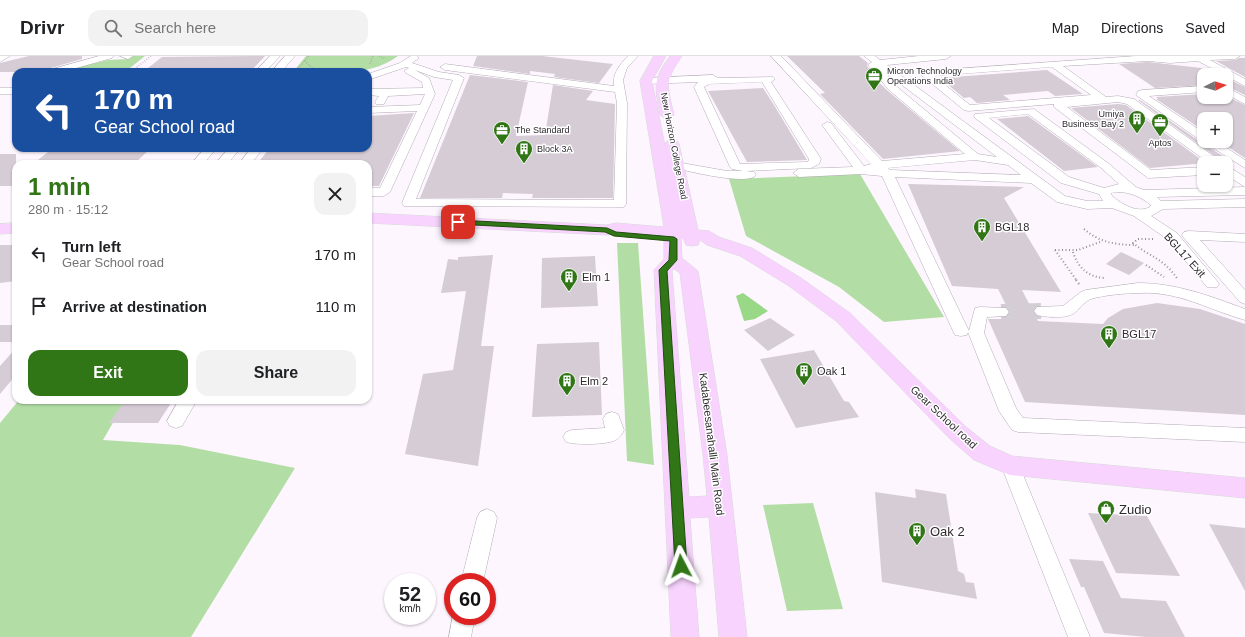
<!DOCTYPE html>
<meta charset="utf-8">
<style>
body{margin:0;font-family:Helvetica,sans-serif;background:#f2f2f2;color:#202124;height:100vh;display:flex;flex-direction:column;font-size:15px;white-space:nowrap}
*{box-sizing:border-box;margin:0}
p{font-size:13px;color:#757577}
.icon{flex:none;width:22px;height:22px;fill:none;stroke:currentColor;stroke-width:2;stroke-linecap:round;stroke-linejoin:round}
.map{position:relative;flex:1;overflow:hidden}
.details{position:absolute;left:12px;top:104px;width:360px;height:244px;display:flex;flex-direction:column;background:#fff;border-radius:12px;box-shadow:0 1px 3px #0004}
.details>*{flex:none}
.guide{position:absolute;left:12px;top:12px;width:360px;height:84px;border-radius:12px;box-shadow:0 1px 3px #0004;background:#1a4fa0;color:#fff;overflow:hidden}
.needle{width:26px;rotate:85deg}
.tools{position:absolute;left:1197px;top:12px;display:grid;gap:8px}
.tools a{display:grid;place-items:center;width:36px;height:36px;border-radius:8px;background:#fff;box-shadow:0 1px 3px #0004;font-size:20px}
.speed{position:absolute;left:384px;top:517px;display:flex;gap:8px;font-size:20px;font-weight:700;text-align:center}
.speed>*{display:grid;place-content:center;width:52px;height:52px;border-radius:50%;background:#fff;box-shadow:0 1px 3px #0004;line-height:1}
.speed small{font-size:10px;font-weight:400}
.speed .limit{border:6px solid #d22;background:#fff;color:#111}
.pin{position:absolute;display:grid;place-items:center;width:34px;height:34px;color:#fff;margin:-17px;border-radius:8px;box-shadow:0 2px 6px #0006}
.me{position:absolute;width:44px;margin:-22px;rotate:356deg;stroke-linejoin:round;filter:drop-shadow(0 0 3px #0008)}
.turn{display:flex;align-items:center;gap:14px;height:84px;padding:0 16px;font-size:18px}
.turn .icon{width:52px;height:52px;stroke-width:2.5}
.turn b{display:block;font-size:28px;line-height:34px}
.round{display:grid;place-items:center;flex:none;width:42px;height:42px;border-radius:12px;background:#f2f2f2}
.summary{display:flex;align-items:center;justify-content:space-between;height:68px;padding:0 16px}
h1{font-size:24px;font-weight:700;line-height:30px;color:#317616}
.action{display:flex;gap:8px;margin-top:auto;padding:8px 16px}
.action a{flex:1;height:46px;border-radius:12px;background:#317616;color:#fff;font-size:16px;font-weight:700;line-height:46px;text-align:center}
.action a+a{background:#f2f2f2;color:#202124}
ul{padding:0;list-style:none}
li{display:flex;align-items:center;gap:12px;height:52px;padding:0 16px}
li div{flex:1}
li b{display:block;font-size:15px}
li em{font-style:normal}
header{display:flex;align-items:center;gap:24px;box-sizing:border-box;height:56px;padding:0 20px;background:#fff;border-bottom:1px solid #e0e0e0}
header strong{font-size:19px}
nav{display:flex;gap:22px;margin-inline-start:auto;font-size:14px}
.search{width:280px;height:36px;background:#f2f2f2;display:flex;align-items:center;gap:10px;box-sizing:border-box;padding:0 14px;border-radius:12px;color:#757577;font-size:15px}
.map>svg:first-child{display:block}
.green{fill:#b2dea5}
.water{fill:#99d887}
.building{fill:#d5ccd6}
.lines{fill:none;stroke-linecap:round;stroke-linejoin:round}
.minor-tunnel{stroke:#d4cdd5;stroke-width:16;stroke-dasharray:16 8;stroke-linecap:butt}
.minor-casing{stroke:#b3abb5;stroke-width:1}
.major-casing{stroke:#d9d9d9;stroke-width:1}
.path-far2{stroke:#958f95;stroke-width:1.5;stroke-dasharray:0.5 2;stroke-linecap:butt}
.path-far1{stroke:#958f95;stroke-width:2;stroke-dasharray:1 2.5;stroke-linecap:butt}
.path{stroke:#958f95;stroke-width:2.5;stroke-dasharray:1 3;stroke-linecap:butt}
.minor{fill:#fff;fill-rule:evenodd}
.major{fill:#f7d3fd;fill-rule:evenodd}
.route{fill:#317616;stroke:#204d0e}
.labels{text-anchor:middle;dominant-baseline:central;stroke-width:3;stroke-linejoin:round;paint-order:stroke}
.far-poi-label{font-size:9px;fill:#2e2a2e;stroke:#fff;text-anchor:start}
.far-street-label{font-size:9px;fill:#2e2a2e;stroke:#fff}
.poi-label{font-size:11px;fill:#2e2a2e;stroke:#fff;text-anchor:start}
.street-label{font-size:11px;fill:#2e2a2e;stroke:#fff}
.near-poi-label{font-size:13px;fill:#2e2a2e;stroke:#fff;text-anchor:start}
</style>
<header>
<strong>Drivr</strong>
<div class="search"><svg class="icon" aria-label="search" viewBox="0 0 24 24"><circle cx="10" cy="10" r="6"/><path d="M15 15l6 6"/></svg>Search here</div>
<nav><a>Map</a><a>Directions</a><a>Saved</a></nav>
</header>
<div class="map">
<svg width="1245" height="581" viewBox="0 0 1245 581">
<rect width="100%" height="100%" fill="#fef6ff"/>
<path class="green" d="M133,0H145L125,16H58L108,4L129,3Z
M306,0H398C369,22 327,16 293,16Z
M860,118L944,261L884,266L839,231L746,180L729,123Z
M617,187H638L654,409L627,405Z
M19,344H126L103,384L180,389L295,412L191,581H0V367Z
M813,447L843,553L787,555L763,449Z"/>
<path class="water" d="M743,237L768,255L755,263L744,265L736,240Z"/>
<path class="building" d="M29,0H82V3L37,16H0V7Z
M265,0L250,16H143L162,1Z
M477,0H542L613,8L599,27L554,21L555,18L530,15V18L473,10Z
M787,0H859L868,7L867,10L871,15L868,16L888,35L960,95L883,103L820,38L825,37Z
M1239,2H1245V21L1216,5L1235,4Z
M1148,6L1210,13L1221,19H1204V29L1155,32L1119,8Z
M1047,14L1083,38L1055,40L1048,35L1003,39L1010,44L977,47L970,41L964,42L940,22Z
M470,19L528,26L516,80L545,79L553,29L593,35L586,44L615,48L613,142H532L533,138L503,137L502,142H420Z
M1226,22L1245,31V39L1226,30Z
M763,32L774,49L807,104L747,106L708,35Z
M1204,38V41L1226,40L1245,49V102L1219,85H1226V63H1204V75L1156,43H1158L1156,41Z
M1138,44H1140L1199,85L1234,107H1224Z
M1118,48L1126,49L1206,107L1150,112L1071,52Z
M414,57L379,130H368V108H257L270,92H368V60Z
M1028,60L1098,111L1064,115L997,63Z
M53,92H151L134,108H33Z
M0,98H16V130H0Z
M908,128L1024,131L1004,142L1061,236L1022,234L1038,265L1103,268L1108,262L1123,253L1157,247L1200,253L1245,268V359L1025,346L988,263H1013L998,233L952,230Z
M0,189H16V225L0,227Z
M1121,196L1144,207L1129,219L1106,208Z
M493,199L481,290H494L478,410L405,398L423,318L453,314L466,235L441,237L448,203L458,204V201Z
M595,200L598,250L541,252L542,202Z
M770,262L795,279L768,295L744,274Z
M0,269H16V286H0Z
M599,286L602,359L532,361L537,288Z
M16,292V319L0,338V310Z
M814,294L844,345L849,346L859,361L796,372L760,303Z
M125,344H173L158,367H109Z
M915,433L946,438L958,515L964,518L966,526L974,527L977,543L882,526L875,436L916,442Z
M1088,457L1147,460L1180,520L1116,517Z
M1209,468L1245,472V535Z
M1069,503L1103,505L1121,542L1166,545L1185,581H1146L1104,577L1084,531H1081Z"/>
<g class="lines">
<path class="minor-tunnel" d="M1001,256L1042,255"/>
<defs>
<path id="minor" d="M0,0H10L0,6Z
M99,0H114L112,2L62,16H47L49,14Z
M120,0H133L128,3Z
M270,0H280L265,16H255Z
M285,0H295L281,16H271Z
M411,0H417L419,2L412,7L439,16L459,19L464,22L416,143L614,144L617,47L615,36L445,14L440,11L445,8L614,30C612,18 620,8 628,0H638L627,12L623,24L627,47L626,148L624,151L404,150L402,147L453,24L434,21L415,14L429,22L435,38L390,136L384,140H368V132H380L417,55L368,57V51L420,49L425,38L388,40L384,48H376L375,46L379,40L368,39V33L423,32L422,26L406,17L404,15L409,12L406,11L368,24V18L400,7Z
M771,0H781L882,105L965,98L889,34L868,9L872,6L864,0H875L880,4L919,0H951L946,3L887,9L1065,140L1087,145H1103L1099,138L1061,127L975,62L974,60L975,58L1034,53L1108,107L1136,131L1144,134L1245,131V139L1157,141L1161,145L1245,143V151L1163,153L1151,160L1177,177L1217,225L1219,228L1217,231H1207L1167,183L1134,160L1112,152L1087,153L1057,146L1031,127L895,121L969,275L975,252L980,251L1006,252L1009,256L1006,260L987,261L984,277L1016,352L1023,362L1245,372V386L1018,376L1012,374L999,355L968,276L967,279L961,280L955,279L953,275L882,120L861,118L799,121L793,117L799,113L853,111L822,69L827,66L831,67L864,110L871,108ZM886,17L997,101L978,98L896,30ZM1028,58L1100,111L1119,128L1104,132L1069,121L989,62ZM975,104L1008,109L1021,119L890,114L888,112ZM1118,136C1130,136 1141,141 1151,149L1150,151C1137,158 1122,148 1112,140L1111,137Z
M1136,0H1240L1235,3L1210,4L1245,23V30L1198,5L1170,7L1148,5L1063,10L1106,41L1118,40L1134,43L1223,107H1209L1127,48L1118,46L1067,51L1151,114L1204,111V119L1148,122L1054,51V48L968,55L964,54L920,18L925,15ZM1052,11L1091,39L970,49L934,20Z
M713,19L718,22L773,21L775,23L771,26L821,103L819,108L811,112L746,115L754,116L756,119C748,130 686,115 672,111L670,109L676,106L727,115H743L732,113L730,111L694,31L698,26L646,28L641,25L646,22ZM762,26L809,103L808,106L740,108L704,31L709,28Z
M1204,30V36L1149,40L1204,77V85H1216L1245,104V112L1200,84L1136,39L1138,35L1142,34Z
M1226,31L1245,41V48L1226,38Z
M0,32H16V38H0Z
M205,92H217L203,108H191Z
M229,92H241L227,108H215Z
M251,92H263L251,108H239Z
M1226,109L1245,121V131L1226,119Z
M1189,175L1245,178V186L1200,184L1245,234V248L1240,246L1184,182L1182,179L1184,176Z
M1138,227C1176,227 1210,240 1245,253V264C1209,254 1179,235 1140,237C1127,237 1104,239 1091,243C1084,245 1079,254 1073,258C1064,263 1045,261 1037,259L1034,255L1037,251L1063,250L1081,236L1086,234Z
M179,344H197L182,370L176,372L170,370L167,365Z
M612,356L618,358L624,374C622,378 620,381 616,384C607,389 575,389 566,386L563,381L566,376L572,374L605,372L603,363L606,358Z
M1010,401L1017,404L1019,409L1090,581H1068L1001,409L1003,404Z
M487,453L494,456L497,462L483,526H461L477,462L480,456Z
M453,559L475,560L471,581H449Z"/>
<path id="major" d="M654,0H666L652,25L672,125L665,88L667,85H677L679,88L698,174L709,175L719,181L752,192L801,222L850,257L965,370L990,390L1012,400L1245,422V442L1010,419L974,404L949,382L836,265L789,230L740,200L707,189L700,184L698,189L692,190L686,189L683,182H681L682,202L698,215L727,399L747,581H719L709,461L690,462L699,581H671L654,214L664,203V181L616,177L607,179L368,167V157L607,169L616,167L664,171L640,25ZM674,213L680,217L703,399L707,440L689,441L672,215Z
M670,0H682C664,26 667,29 674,59L667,63L660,59C655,32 652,23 670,0Z
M16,167V177L0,178V168Z"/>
</defs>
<use href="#minor" class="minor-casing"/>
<use href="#major" class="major-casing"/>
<path class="path-far2" d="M379,0L386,3
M305,5L312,12L321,16
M370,8L373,0
M131,16L151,0
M295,16L309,0
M310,16L315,14
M351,16L362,13"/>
<path class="path-far1" d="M1084,173C1099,186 1115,189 1135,189
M1153,183H1138L1133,187C1151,202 1164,202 1178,224
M1055,194L1077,225
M1055,194H1078L1100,186
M1073,196C1078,212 1088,221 1105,222
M1146,209L1164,221"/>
<path class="path" d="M1076,224L1079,228"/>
<use href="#minor" class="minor"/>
<use href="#major" class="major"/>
</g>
<path class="route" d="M458,164L607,172L616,176L674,181L677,183V204L667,215L687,510L685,513L681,515L677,513L675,510L659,214L669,204L670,185L614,180L605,176L456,168L455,166Z"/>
<defs>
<symbol id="office-pin" viewBox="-11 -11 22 30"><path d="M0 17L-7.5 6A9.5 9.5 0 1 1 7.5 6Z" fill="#317616" stroke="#fff"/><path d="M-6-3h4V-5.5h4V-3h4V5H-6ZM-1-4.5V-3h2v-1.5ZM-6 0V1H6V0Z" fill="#fff"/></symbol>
<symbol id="building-pin" viewBox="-11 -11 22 30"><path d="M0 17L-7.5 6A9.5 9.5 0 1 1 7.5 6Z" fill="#317616" stroke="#fff"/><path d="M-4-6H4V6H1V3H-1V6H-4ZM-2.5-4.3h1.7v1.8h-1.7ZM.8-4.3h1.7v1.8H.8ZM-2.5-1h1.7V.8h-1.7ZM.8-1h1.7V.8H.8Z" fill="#fff"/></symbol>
<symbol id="shop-pin" viewBox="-11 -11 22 30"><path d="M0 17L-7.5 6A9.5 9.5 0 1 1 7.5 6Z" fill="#317616" stroke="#fff"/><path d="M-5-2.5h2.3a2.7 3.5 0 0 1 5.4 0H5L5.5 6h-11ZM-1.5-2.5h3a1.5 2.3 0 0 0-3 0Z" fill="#fff"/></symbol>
</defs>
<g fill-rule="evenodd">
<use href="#office-pin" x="864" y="10" width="20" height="27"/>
<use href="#building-pin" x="1127" y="53" width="20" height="27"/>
<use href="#office-pin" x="1150" y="56" width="20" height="27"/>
<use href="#office-pin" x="492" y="64" width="20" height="27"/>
<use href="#building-pin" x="514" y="83" width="20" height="27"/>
<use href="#building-pin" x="972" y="161" width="20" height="27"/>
<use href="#building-pin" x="559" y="211" width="20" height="27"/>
<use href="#building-pin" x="1099" y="268" width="20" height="27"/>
<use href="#building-pin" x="794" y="305" width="20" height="27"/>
<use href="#building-pin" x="557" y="315" width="20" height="27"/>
<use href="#shop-pin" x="1096" y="443" width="20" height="27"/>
<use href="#building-pin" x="907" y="465" width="20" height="27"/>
</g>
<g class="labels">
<g class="far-poi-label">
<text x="887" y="15">Micron Technology<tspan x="887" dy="10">Operations India</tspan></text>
<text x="1124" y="58" text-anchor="end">Umiya<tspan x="1124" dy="10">Business Bay 2</tspan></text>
<text x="515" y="74">The Standard</text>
<text x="1160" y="87" text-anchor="middle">Aptos</text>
<text x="537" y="93">Block 3A</text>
</g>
<g class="far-street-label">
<text transform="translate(674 90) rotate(79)">New Horizon College Road</text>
</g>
<g class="poi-label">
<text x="995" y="171">BGL18</text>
<text x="582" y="221">Elm 1</text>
<text x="1122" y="278">BGL17</text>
<text x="817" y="315">Oak 1</text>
<text x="580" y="325">Elm 2</text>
</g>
<g class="street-label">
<text transform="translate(1185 199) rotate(48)">BGL17 Exit</text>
<text transform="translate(944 361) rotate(43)">Gear School road</text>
<text transform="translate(712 388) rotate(83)">Kadabeesanahalli Main Road</text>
</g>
<g class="near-poi-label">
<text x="1119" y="453">Zudio</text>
<text x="930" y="475">Oak 2</text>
</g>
</g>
</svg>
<div class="tools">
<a><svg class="needle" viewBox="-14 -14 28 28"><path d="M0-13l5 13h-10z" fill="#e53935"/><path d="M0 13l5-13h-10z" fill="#757577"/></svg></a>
<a>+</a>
<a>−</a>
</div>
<div class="speed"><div>52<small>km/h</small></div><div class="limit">60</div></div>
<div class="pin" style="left:458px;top:166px;background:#d93025"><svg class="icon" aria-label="arrive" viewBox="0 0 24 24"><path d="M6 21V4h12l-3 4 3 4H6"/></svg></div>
<svg class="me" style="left:681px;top:510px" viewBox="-20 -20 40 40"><path d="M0-17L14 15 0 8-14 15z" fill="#317616" stroke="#fff" stroke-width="4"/></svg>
<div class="guide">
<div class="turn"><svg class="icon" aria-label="left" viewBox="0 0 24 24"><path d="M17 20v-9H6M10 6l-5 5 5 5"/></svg><div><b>170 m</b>Gear School road</div></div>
</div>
<section class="details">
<div class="summary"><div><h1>1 min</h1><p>280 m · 15:12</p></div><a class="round"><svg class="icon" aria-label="close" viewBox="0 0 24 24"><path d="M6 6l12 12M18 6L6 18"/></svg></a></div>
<ul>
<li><svg class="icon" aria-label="left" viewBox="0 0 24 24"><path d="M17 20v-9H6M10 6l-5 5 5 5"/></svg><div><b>Turn left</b><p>Gear School road</p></div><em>170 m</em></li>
<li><svg class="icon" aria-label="arrive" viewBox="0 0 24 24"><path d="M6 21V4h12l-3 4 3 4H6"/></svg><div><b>Arrive at destination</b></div><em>110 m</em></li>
</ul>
<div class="action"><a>Exit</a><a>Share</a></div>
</section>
</div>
